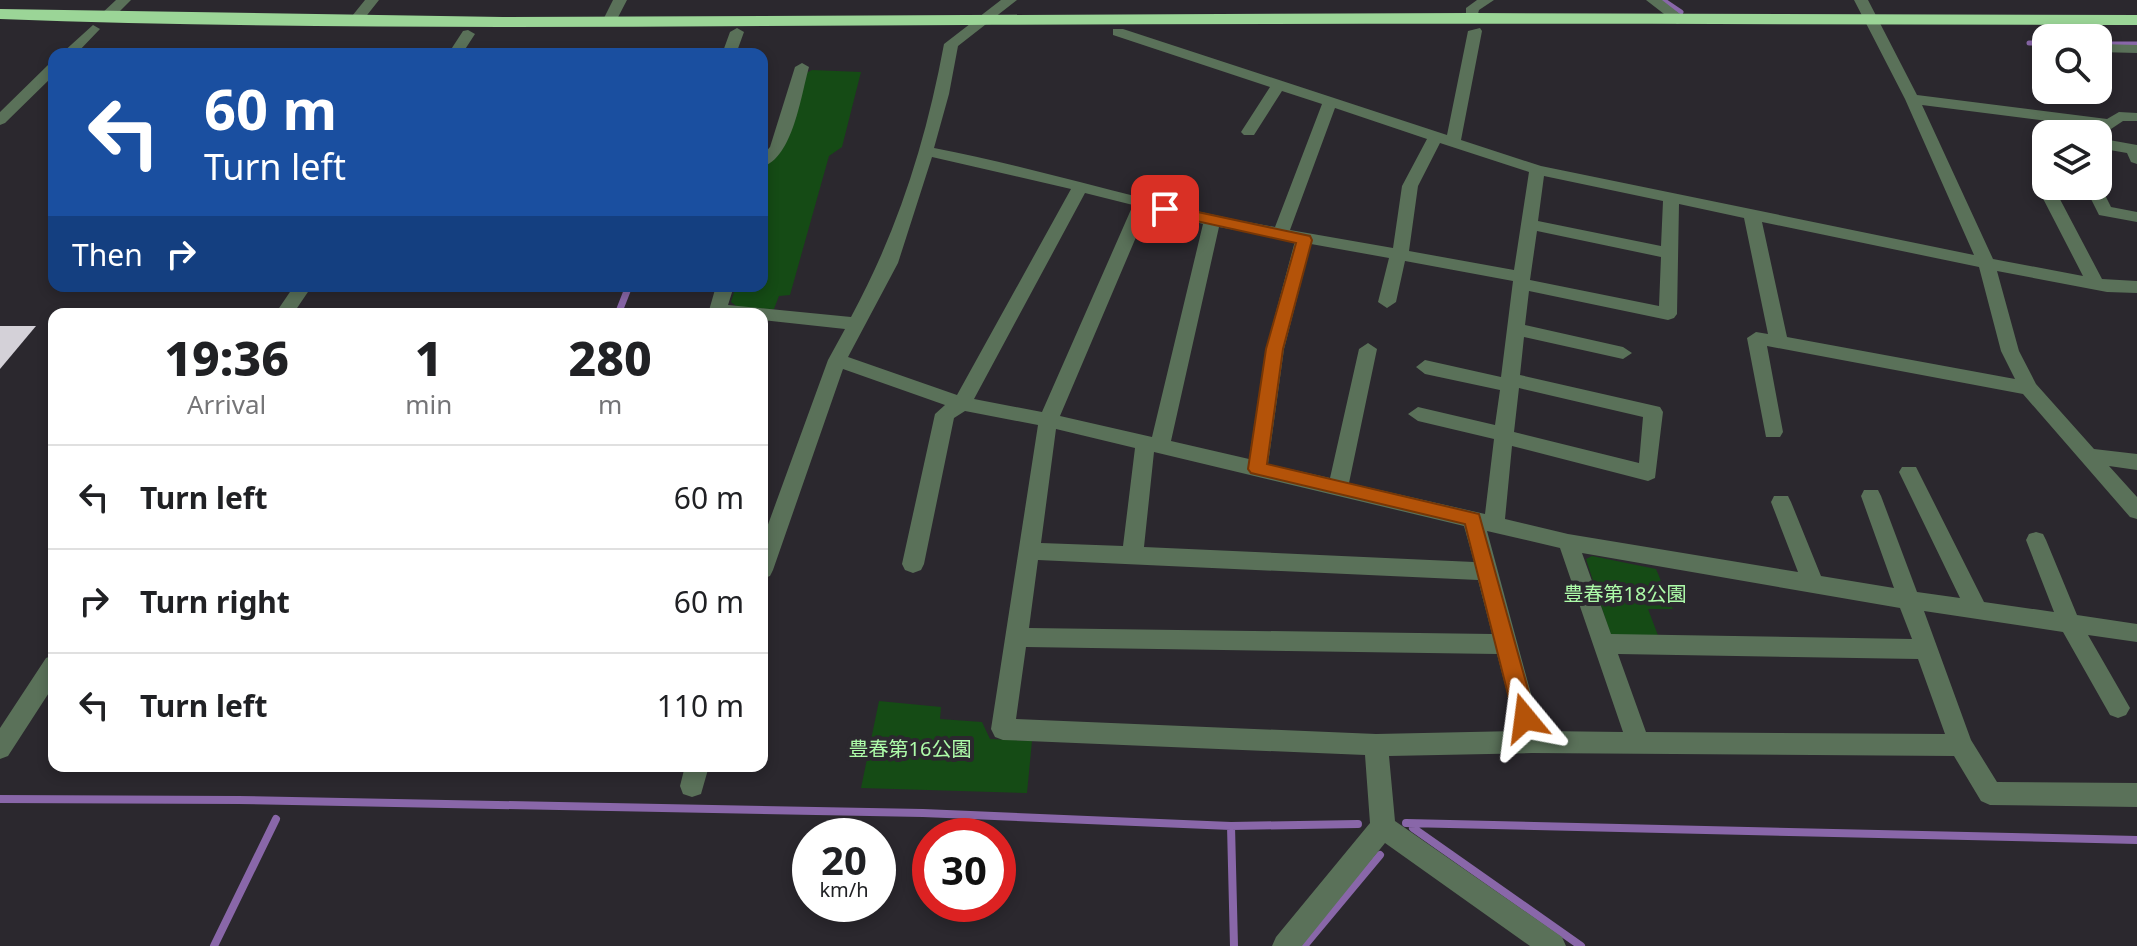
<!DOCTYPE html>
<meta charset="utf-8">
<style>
body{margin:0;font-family:"Noto Sans","Noto Sans JP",sans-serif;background:#f2f2f2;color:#202124;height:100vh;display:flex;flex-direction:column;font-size:30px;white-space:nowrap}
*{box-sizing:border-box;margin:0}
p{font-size:26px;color:#757577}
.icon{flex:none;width:44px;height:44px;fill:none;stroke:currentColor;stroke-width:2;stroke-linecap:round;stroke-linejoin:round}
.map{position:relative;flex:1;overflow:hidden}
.details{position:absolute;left:48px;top:308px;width:720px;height:464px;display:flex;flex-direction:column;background:#fff;border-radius:16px;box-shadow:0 4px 12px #0003}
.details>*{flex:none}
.banner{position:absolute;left:48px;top:48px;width:720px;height:244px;border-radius:16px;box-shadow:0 4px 12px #0003;background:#1a4fa0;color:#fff;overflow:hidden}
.buttons{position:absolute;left:2032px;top:24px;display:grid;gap:16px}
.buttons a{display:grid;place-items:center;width:80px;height:80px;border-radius:16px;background:#fff;box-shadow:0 4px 12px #0003;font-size:40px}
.speed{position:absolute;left:792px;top:818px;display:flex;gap:16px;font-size:40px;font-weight:700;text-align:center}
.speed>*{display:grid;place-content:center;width:104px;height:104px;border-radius:50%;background:#fff;box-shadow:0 4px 12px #0003;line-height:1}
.speed small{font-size:20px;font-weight:400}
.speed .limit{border:12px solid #d22;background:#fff;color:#111}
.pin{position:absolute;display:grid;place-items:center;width:68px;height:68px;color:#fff;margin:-34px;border-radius:16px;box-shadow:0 4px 12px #0006}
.me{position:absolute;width:88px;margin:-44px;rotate:344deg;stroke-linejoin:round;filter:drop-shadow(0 0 6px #0008)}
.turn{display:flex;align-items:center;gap:28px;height:168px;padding:0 24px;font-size:36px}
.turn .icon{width:104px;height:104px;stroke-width:2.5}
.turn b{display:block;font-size:56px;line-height:68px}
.then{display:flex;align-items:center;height:76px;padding:0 24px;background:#0003;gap:16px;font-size:30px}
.eta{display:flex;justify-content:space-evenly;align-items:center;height:136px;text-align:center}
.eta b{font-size:48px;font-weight:800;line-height:56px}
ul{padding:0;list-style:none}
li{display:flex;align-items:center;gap:24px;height:104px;padding:0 24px;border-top:2px solid #e0e0e0}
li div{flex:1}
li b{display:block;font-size:30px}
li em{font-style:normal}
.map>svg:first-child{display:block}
.green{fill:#154b15}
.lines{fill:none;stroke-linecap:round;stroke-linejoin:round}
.stream-far2{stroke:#8967a9;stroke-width:5}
.stream-far1{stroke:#8967a9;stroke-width:7}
.stream{stroke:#8967a9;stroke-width:8}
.building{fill:#d4d1d8}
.minor{fill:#5a7159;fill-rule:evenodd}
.highway{fill:#9bd597;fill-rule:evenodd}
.route{fill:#b45309;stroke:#753606;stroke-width:2}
.labels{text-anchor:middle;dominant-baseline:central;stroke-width:8;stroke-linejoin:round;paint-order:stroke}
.park-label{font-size:20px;fill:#adfba9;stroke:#2b282e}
</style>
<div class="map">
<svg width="2137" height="946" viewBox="0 0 2137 946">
<rect width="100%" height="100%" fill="#2b282e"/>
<path class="green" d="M812,70L861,72L842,147L829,156L790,295L779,296L774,309L739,308L731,302L736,286H762V165L779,154L804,74Z
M1592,556L1656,569L1673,609H1648L1659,638L1611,636L1586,559Z
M879,701L941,707L940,719L982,722L990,739L1032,741L1027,793L861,788Z"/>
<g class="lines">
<path class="stream-far2" d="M1663,0L1681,12
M2029,43H2046
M2098,44H2137"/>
<path class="stream-far1" d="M618,314L629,286"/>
<path class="stream" d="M0,799L238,800L923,813L1231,826L1358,824
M1406,823L2137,840
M1231,826L1234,946
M1413,828L1581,946
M214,946L276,819
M1304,946L1380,855"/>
</g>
<path class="building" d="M0,326H36L0,369Z"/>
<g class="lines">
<path class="minor" d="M116,0H131L110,21H100V15Z
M365,0H379L360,24H350L348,21Z
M613,0H627L614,25H604L602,22Z
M1001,0H1017L958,46L949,94L934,148C1049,170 1160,207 1275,227L1322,104L1282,91L1254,135H1244L1241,132L1270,87L1113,35V29H1123L1447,135L1468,31L1480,28L1482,31L1461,140L1541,166L1974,255L1905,99L1854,0H1868L1917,95L2107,119L2119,112L2137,113V121H2123L2111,129L1922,105L1993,259L2083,276L2035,183L2043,178L2046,179V186H2053L2102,279L2137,281V293L2107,292L1997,271L2019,351L2036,384L2094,449L2137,454V470L2109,466L2137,497V519L2130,517L2023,394L1767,346L1783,432L1780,437H1766L1747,338L1756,332L1768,334L1744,218L1679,204L1677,314L1674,318L1668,320L1529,291L1525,325L1623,347L1632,353L1623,359L1524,337L1520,375L1660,407L1663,412L1655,478L1648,481L1512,446L1505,519L1568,534L1798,572L1771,502L1774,496H1788L1791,502L1821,576L1894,588L1861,496L1864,490H1878L1881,496L1917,592L1960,598L1899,472L1902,467H1916L1984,602L2054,612L2026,540L2029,534L2036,532L2043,534L2046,540L2077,615L2137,624V642L2088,635L2130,708L2126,715L2118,718L2110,715L2063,632L1924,611L1971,740L1997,782L2137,783V807L1990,805L1981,801L1954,756L1532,753L1389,756L1395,821L1562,937L1566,946H1530L1385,843L1302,946H1272L1276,937L1370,823L1365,755L1003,740L995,737L991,729L1038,425L965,411L954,418L924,564L921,570L913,573L905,570L902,564L935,414L945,405L843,369L773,570L770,576L762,579V541L828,360L845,329L762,320V314H708L716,286H734L728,305L851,317C898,230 926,141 944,44ZM1335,108L1427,139L1402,186L1393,248L1290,230ZM1440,143L1529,172L1514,270L1409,251L1418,186ZM932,157L1071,189L957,395L848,357L898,263ZM1544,176L1663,201L1661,246L1538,221ZM1085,193L1133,205L1042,412L974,399ZM1148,209L1203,224L1152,437L1060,416ZM1762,222L1979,267L2001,351L2015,379L1787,337ZM1219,227L1295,241L1266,349L1249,459L1171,441ZM1537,231L1661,257L1659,306L1530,280ZM1311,244L1389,258L1378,302L1387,308L1396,302L1405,261L1513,281L1501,377L1425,360L1416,367L1425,374L1500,390L1495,425L1418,407L1408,414L1418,421L1494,439L1485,514L1349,483L1377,349L1368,343L1359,349L1330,478L1268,464L1284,349ZM1519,388L1643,417L1639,463L1514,432ZM1056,429L1135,448L1123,546L1041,543ZM1154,452L1464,526L1474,562L1144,547ZM1487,531L1560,548L1623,732L1541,731ZM1582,553L1900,608L1912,639L1611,634ZM1038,560L1478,580L1492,634L1029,628ZM1026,647L1497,654L1517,731L1376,734L1016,719ZM1618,654L1918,659L1945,734L1646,732Z
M1477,0H1494L1479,10L1476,21H1466V8Z
M1646,0H1662L1689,21L1677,24Z
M93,25L100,29L76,54H61Z
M737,28L744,32L736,54H722L730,32Z
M468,30L475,34L462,54H448L463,31Z
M2098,44L2137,45V53L2098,52Z
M54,63V75L5,123L0,125V112L49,64Z
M802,63L809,67C801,95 793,158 762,167V156L770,147L795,67Z
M2098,65L2103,66L2110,77L2108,80H2098Z
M2098,138L2137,145V164L2131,162L2127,153L2098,148Z
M2099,183L2111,207L2137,212V222L2099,215L2088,193L2063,189L2061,186H2098Z
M294,286H312L293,314H275Z
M54,655V685L8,756L0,759V728L46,658Z
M685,766H709L701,794L692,797L683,794L680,786Z"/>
<path class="highway" d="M0,9L503,17L1471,13L2137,15V25C1747,24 1357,23 966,25C644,26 322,31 0,19Z"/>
</g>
<path class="route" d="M1165,205L1310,236L1312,240L1283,349L1267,464L1479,514L1536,718L1533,724L1525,727L1517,724L1514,718L1465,524L1251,473L1248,469L1266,349L1296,243L1160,213V206Z"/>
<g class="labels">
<g class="park-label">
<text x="1625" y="593">豊春第18公園</text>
<text x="910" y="748">豊春第16公園</text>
</g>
</g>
</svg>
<div class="buttons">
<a><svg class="icon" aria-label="search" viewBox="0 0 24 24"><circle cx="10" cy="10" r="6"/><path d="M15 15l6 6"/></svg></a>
<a><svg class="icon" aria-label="layers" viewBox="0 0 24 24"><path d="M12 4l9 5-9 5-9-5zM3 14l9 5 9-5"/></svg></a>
</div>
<div class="speed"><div>20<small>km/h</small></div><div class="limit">30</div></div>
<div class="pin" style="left:1165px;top:209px;background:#d93025"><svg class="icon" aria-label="arrive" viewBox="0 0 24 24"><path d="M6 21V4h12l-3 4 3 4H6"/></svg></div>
<svg class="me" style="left:1525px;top:718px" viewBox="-20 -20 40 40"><path d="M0-17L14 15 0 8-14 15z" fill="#b45309" stroke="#fff" stroke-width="4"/></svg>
<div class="banner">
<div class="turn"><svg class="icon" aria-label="left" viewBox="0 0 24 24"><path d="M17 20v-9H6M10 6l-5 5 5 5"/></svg><div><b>60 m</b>Turn left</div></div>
<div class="then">Then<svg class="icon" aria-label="right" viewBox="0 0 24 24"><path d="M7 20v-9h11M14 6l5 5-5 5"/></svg></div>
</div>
<section class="details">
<div class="eta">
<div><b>19:36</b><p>Arrival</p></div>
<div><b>1</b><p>min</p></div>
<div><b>280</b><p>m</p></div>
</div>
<ul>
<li><svg class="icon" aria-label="left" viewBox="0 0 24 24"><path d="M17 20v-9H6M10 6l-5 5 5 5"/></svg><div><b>Turn left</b></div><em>60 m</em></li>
<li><svg class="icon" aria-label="right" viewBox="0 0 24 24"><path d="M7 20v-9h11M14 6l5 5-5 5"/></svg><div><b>Turn right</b></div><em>60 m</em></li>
<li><svg class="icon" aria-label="left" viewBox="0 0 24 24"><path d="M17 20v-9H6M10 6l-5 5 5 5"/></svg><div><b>Turn left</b></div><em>110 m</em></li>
</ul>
</section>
</div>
